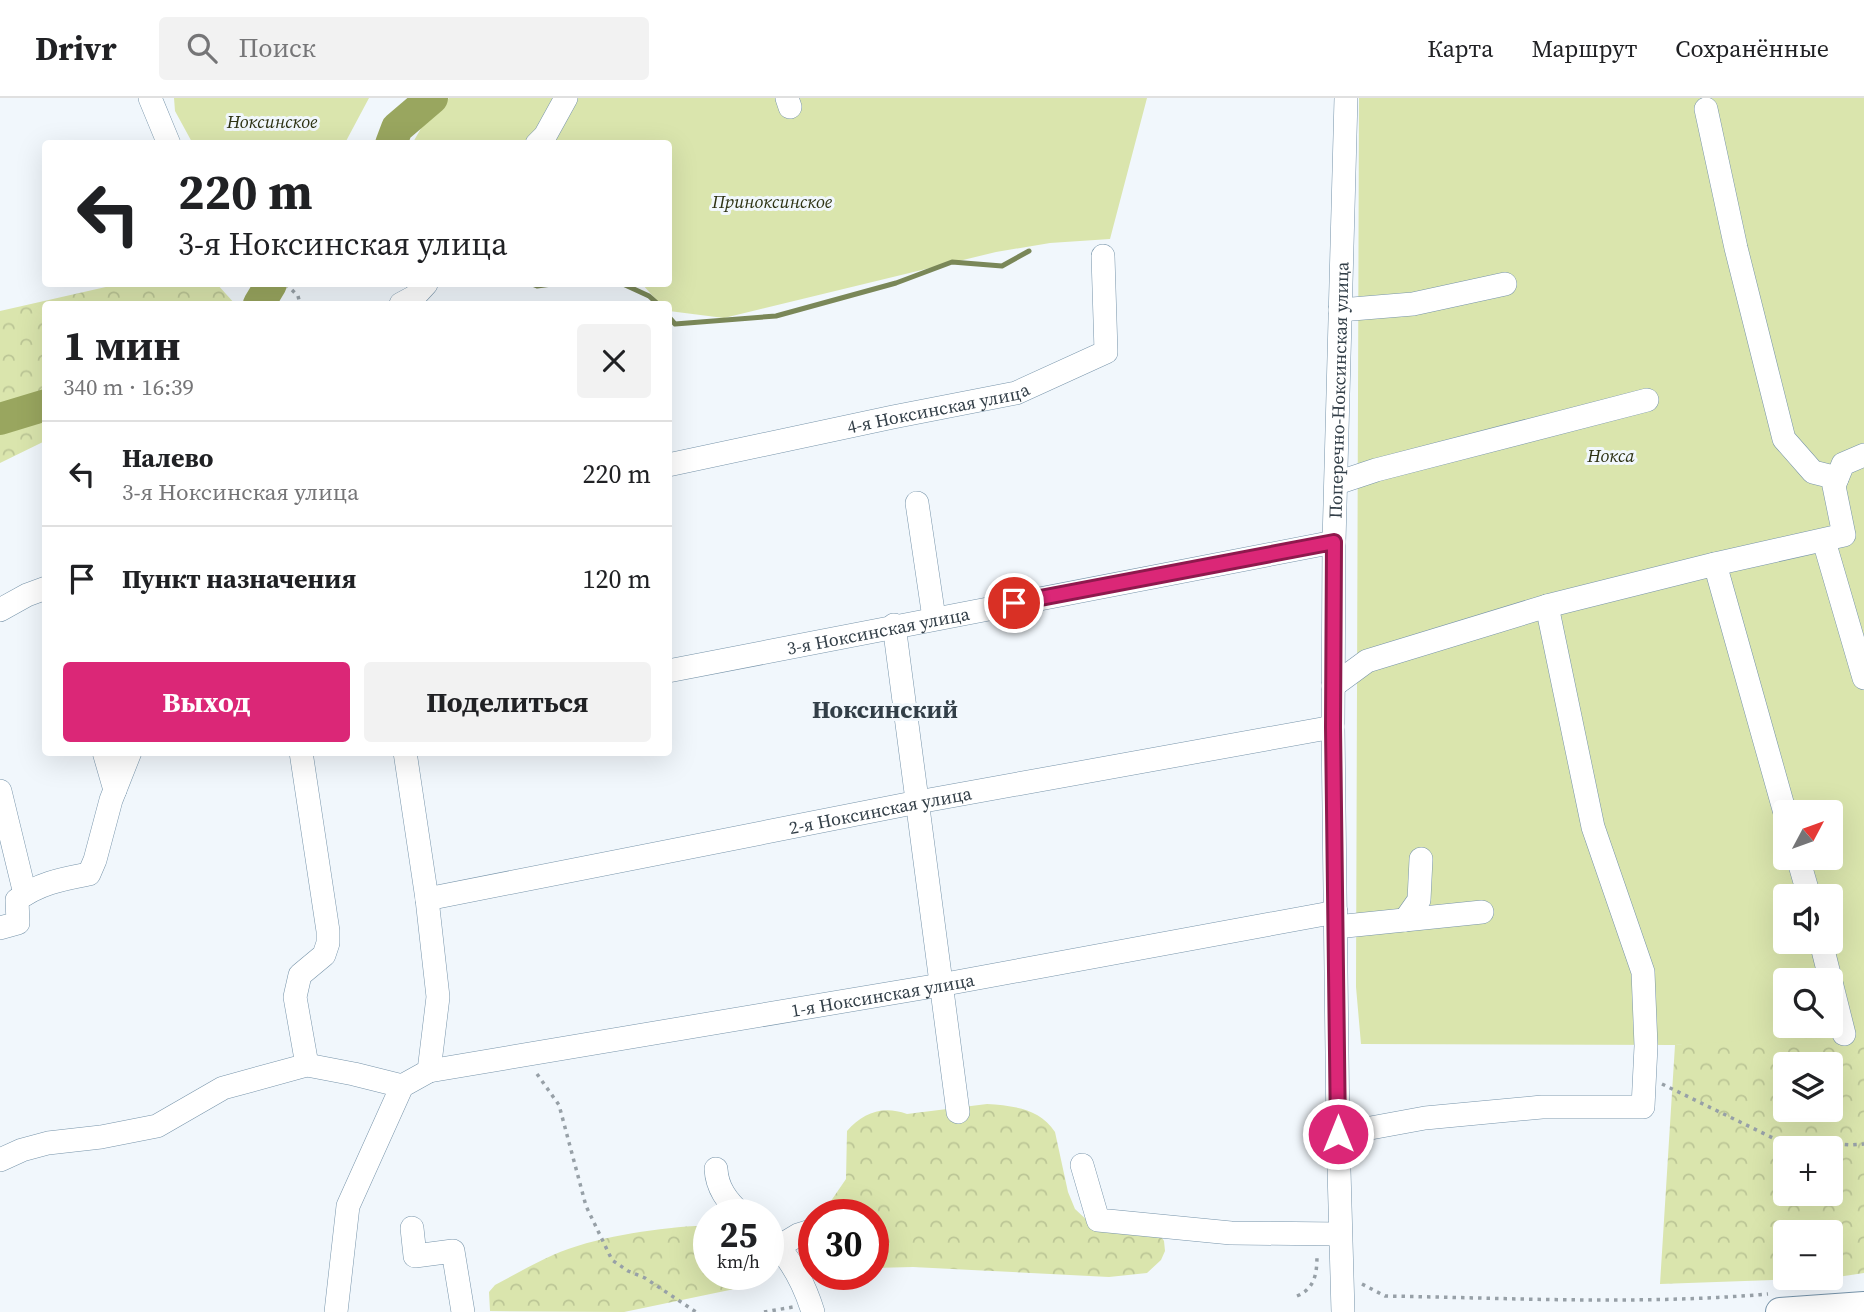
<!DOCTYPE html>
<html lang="ru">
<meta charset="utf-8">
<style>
body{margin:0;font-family:"Source Serif 4",serif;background:#f2f2f2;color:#202124;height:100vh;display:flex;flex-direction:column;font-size:26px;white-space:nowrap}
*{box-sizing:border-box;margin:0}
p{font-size:23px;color:#757577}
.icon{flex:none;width:38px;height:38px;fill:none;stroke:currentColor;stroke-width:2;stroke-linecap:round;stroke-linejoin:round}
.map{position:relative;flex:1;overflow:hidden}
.sheet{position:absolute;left:42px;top:203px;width:630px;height:455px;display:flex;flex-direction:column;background:#fff;border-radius:7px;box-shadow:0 7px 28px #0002}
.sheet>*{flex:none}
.banner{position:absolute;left:42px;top:42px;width:630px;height:147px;border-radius:7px;box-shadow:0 7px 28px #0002;background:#fff;color:#202124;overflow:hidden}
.needle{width:46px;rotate:49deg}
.tools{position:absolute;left:1773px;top:702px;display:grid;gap:14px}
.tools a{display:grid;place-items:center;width:70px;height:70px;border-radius:7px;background:#fff;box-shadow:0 7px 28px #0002;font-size:35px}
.speed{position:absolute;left:693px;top:1101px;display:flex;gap:14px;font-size:35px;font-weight:700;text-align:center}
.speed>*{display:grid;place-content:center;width:91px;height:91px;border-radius:50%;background:#fff;box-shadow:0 7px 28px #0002;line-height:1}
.speed small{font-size:18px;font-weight:400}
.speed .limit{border:10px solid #d22;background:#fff;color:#111}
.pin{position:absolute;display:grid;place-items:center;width:60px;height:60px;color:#fff;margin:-30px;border:4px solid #fff;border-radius:50%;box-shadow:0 2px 7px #0007}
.me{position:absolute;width:77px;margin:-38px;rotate:0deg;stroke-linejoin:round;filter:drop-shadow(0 0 5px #0008)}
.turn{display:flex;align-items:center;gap:24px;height:147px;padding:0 21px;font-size:32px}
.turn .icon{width:91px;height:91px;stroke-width:2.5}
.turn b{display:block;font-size:49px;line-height:60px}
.round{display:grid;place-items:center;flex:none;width:74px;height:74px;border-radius:7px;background:#f2f2f2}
.overview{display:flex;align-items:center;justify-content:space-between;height:119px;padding:0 21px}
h1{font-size:42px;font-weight:700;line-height:52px}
.action{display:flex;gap:14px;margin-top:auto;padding:14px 21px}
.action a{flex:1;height:80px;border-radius:7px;background:#db2777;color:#fff;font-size:28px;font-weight:700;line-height:80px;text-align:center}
.action a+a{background:#f2f2f2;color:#202124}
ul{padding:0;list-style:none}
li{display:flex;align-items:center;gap:21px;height:105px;padding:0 21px;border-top:2px solid #e0e0e0}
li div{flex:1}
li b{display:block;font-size:26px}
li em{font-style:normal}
header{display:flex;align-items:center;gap:42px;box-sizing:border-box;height:98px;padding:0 35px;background:#fff;border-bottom:2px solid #e0e0e0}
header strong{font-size:33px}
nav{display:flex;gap:38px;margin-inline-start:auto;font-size:24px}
.search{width:490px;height:63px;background:#f2f2f2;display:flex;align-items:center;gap:18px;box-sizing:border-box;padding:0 24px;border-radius:7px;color:#757577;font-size:26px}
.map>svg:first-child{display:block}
.forest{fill:url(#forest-crowns);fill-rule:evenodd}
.garden{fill:#dae5ad;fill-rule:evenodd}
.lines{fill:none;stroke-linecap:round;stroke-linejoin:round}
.stream{stroke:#7a8758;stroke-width:5}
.river{stroke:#99a65f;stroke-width:32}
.minor-casing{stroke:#7794aa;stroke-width:24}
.major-casing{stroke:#7794aa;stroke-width:30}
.path{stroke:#97a0a7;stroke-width:3.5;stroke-dasharray:3.5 5;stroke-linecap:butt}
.minor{stroke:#fff;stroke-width:23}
.major{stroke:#fff;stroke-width:28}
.route-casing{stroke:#8e194d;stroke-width:18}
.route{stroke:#db2777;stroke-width:12}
.labels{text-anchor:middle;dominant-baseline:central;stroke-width:6;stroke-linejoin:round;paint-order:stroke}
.park-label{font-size:18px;font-style:italic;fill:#2c3112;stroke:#f1f7fc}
.street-label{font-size:18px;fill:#323e47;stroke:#f1f7fc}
.district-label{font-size:24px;font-weight:bold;fill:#323e47;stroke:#f1f7fc}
</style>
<header>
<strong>Drivr</strong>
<div class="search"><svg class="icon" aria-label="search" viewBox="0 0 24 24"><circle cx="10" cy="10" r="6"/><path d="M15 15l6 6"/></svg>Поиск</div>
<nav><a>Карта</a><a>Маршрут</a><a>Сохранённые</a></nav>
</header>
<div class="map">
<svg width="1864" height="1214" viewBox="0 0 1864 1214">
<defs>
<pattern id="forest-crowns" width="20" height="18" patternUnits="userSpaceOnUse" patternTransform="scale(1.75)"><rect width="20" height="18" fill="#dae5ad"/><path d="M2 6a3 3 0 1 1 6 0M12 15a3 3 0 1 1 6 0" fill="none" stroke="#bcc696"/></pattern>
</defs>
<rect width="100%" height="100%" fill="#f1f7fc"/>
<path class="forest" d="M119,186H217L235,206H46L45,343L0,365V213Z
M1864,922V1175L1831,1180L1660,1186L1675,947ZM1785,966H1830V1012H1785ZM1785,1050H1830V1096H1785ZM1785,1134H1830V1180H1785Z
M987,1006C1014,1008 1039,1010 1055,1034L1068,1094L1075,1111L1090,1125L1154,1128L1164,1143L1165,1153L1161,1162L1147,1175L1109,1179L913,1169L873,1170V1116H822L846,1081L847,1033C863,1015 882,1007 907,1016Z
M695,1128L709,1131V1176H762L760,1180L744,1189L624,1214L490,1213L489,1194L495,1187C514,1177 533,1166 553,1157C594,1139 651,1131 695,1128Z"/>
<path class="garden" d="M174,0H369L345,45L193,46L175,13Z
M449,0H1147L1110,141L1050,145L996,154L724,220L669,213L668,206H660L642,186H668V46H412L427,20Z
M1359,0H1864V935L1675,947L1361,946L1356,889ZM1785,714H1830V760H1785ZM1785,798H1830V844H1785ZM1785,882H1830V928H1785Z"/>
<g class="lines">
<path class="stream" d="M532,186L537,188L552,186
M623,186L649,198L658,206
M668,218L675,226L776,218L896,185L952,164L1002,168L1029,153"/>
<path class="river" d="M391,46L397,30L432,0
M259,206L271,186
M0,321L46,307"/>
<defs>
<g id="minor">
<path d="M150,0L169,46"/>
<path d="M787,0L790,9"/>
<path d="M1706,11L1736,150L1784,341L1813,374L1837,380"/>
<path d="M537,46L545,38L566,0"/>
<path d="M401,206L414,199L426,186"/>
<path d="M1340,212L1413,206L1505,186"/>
<path id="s1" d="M668,367L893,319L1016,295L1106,254L1103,158"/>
<path d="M1337,385L1376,372L1647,302"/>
<path d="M917,405L934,520"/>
<path d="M1824,443L1864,580"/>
<path d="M1715,466L1785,715"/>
<path d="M0,512L27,497L46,490"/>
<path d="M894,527L958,1014"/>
<path id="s2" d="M668,573L1334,444"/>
<path d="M1333,588L1367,563L1547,508L1715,466L1844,437L1834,388L1843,366L1864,357"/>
<path d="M104,654L115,692"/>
<path d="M301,654L328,833V845L324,857L300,877L295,899L307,967"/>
<path d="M0,693L25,796"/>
<path d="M1798,760L1809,798"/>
<path id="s3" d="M427,801L918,704L1333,629"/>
<path d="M1405,822L1419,802L1421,761"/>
<path d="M1336,829L1482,814"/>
<path d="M0,830L18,825L17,802C39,785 63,781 89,776L95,762L111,702L130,654"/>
<path d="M1821,844L1844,936"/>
<path id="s4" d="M429,973L940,887L1336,814"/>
<path d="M1338,1036L1425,1020L1542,1009H1643L1646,948L1643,874L1593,729L1547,508"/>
<path d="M0,1062L22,1052L48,1045L101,1039L157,1028L223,990L307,967L354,976L402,988"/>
<path d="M1082,1067L1098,1122L1231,1135L1340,1136"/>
<path d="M716,1071C717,1090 727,1103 741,1116"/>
<path d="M412,1130L415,1158L453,1153L463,1214"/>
<path d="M768,1139C791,1159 804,1185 813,1214"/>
<path d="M778,1149L798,1137L814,1132"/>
<path d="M336,1214L348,1108L402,988L429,973L438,899L427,801L405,654"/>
<path id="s5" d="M1343,1214L1338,1036L1333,629L1334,444L1346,0"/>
</g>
<path id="major" d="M1780,1214L1864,1208"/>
</defs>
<use href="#minor" class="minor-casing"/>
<use href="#major" class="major-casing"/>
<path class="path" d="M286,186L298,198L300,206
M537,976L559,1007L586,1108L612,1162L628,1173L645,1180L696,1214
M1662,986L1773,1040L1850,1047L1864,1046
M1362,1186L1385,1198C1512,1200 1641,1207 1768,1196
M1297,1198C1316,1190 1317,1174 1317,1155
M764,1214L793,1209"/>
<use href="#minor" class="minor"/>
<use href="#major" class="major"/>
</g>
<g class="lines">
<defs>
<path id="route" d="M1014,505L1334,444L1333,629L1338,1036"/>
</defs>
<use href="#route" class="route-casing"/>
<use href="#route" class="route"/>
</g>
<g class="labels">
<g class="park-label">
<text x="272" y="23">Ноксинское</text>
<text x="772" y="103">Приноксинское</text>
<text x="1611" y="357">Нокса</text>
</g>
<g class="street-label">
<text stroke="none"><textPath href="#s5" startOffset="922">Поперечно-Ноксинская улица</textPath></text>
<text stroke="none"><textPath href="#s1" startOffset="276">4-я Ноксинская улица</textPath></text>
<text stroke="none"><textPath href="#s2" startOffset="214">3-я Ноксинская улица</textPath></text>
<text stroke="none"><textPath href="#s3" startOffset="462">2-я Ноксинская улица</textPath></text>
<text stroke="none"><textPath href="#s4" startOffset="460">1-я Ноксинская улица</textPath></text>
</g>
<g class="district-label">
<text x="885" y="611">Ноксинский</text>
</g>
</g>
</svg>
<div class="tools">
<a><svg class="needle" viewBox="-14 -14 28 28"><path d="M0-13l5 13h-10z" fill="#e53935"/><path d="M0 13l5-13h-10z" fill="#757577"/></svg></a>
<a><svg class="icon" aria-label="sound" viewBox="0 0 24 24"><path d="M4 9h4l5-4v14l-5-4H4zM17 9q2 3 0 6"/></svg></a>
<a><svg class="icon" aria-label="search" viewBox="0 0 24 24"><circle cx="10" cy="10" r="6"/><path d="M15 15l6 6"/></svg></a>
<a><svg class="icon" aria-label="layers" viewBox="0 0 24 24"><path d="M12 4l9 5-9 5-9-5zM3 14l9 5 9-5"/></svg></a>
<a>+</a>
<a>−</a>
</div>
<div class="speed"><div>25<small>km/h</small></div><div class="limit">30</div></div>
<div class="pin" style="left:1014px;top:505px;background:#d93025"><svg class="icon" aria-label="arrive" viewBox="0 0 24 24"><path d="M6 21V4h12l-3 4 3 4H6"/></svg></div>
<svg class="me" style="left:1338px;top:1036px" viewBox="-20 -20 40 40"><circle r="17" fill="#db2777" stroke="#fff" stroke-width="3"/><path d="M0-11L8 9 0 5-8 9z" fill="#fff"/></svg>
<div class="banner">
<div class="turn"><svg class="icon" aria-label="left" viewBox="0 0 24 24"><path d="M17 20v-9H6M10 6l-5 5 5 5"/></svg><div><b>220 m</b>3-я Ноксинская улица</div></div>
</div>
<section class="sheet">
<div class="overview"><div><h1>1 мин</h1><p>340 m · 16:39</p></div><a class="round"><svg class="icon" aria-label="close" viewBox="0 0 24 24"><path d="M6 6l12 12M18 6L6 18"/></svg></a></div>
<ul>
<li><svg class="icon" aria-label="left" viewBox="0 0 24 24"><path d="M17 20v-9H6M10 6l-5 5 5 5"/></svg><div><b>Налево</b><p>3-я Ноксинская улица</p></div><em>220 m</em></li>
<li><svg class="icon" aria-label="arrive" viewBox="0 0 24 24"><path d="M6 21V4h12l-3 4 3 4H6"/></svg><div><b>Пункт назначения</b></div><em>120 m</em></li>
</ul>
<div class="action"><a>Выход</a><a>Поделиться</a></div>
</section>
</div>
